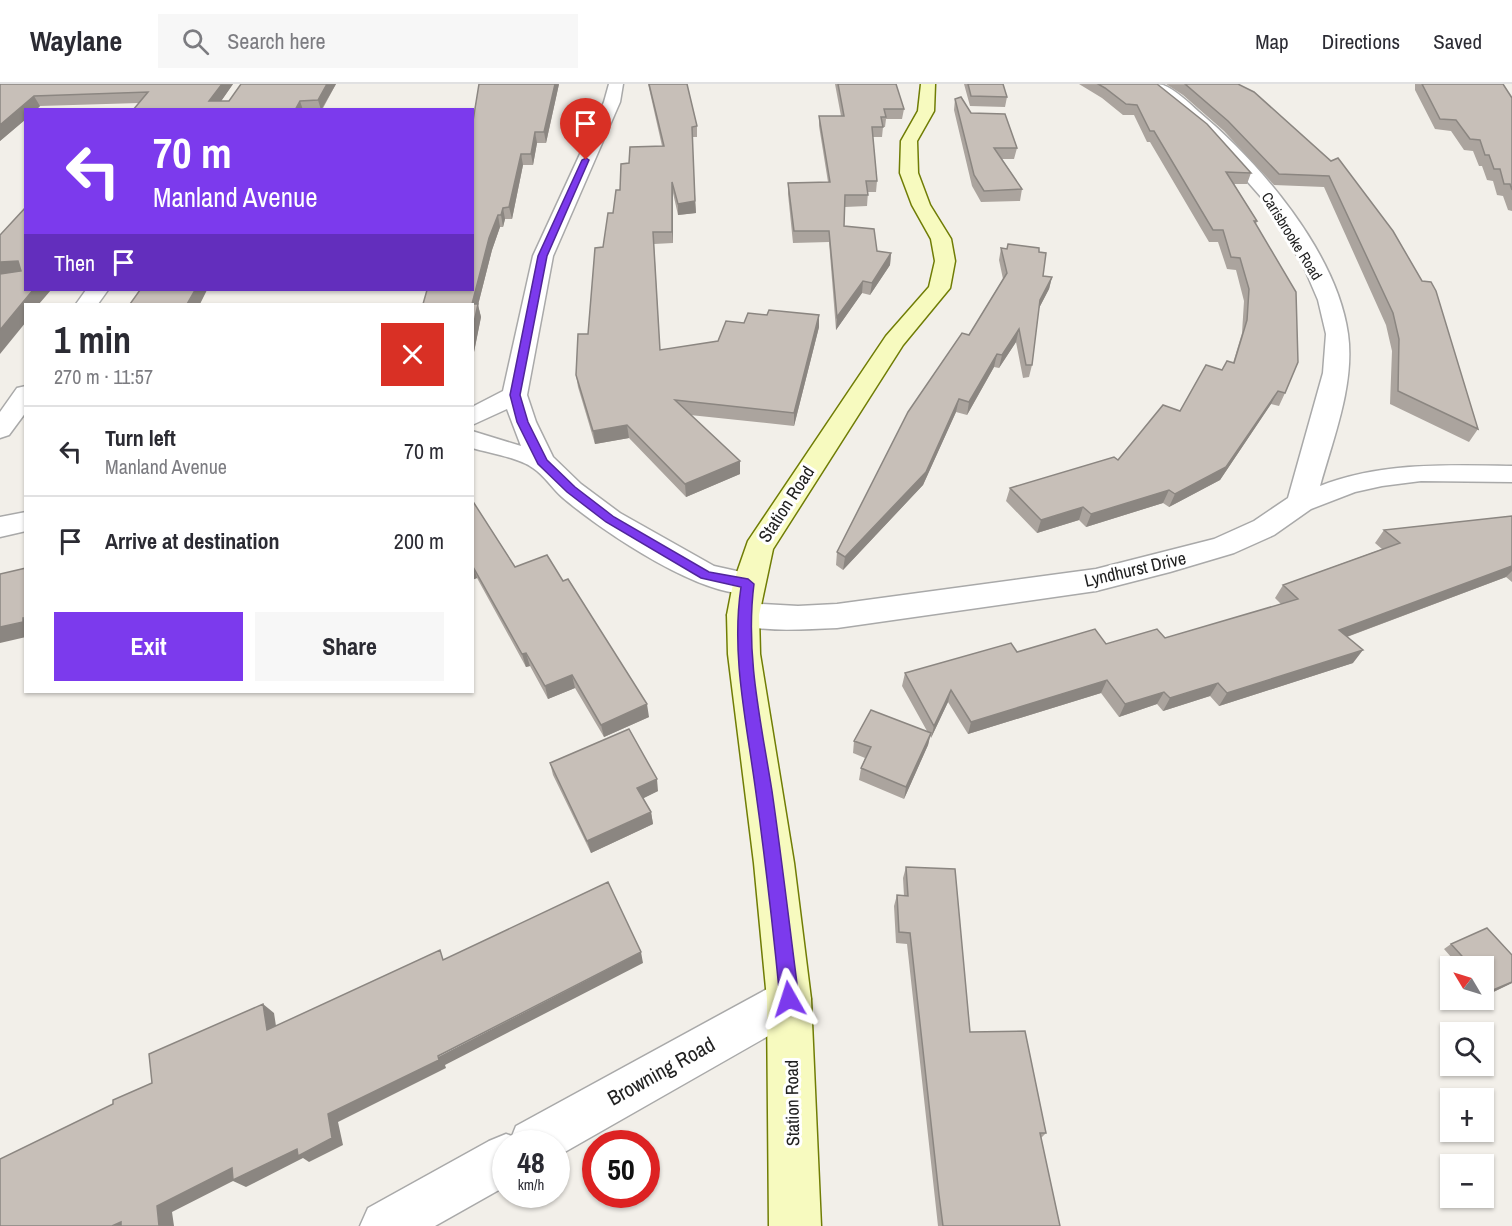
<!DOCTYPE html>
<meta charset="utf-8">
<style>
body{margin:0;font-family:"Archivo Narrow",sans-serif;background:#f7f7f7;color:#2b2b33;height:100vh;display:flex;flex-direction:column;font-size:22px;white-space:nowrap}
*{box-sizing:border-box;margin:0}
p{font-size:20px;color:#7c7c81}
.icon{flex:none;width:33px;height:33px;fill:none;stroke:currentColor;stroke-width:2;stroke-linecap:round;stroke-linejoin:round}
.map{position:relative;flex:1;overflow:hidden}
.side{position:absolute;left:24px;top:219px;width:450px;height:390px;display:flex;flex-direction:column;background:#fff;border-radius:0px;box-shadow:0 2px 4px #0004}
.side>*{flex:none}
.guide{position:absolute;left:24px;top:24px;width:450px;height:183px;border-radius:0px;box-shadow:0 2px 4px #0004;background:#7c3aed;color:#fff;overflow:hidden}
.needle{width:39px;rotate:308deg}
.tools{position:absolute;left:1440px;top:872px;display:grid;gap:12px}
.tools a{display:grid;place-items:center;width:54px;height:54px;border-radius:0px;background:#fff;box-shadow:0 2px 4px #0004;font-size:30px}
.speed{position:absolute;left:492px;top:1046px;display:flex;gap:12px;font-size:30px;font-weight:700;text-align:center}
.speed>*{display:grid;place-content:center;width:78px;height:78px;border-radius:50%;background:#fff;box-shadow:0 2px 4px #0004;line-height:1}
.speed small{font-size:15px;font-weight:400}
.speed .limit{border:9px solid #d22;background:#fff;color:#111}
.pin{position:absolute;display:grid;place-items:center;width:51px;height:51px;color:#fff;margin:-62px -26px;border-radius:50% 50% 50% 0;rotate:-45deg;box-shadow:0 0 6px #0007}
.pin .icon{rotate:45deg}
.me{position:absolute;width:66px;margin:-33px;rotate:354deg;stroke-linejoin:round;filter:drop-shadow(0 0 4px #0008)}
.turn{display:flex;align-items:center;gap:21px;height:126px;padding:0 30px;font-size:27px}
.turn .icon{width:78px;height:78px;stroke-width:2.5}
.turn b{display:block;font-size:42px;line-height:51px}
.then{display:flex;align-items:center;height:57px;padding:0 30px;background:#0003;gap:12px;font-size:22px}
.round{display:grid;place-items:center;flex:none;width:63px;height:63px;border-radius:0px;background:#f7f7f7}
.summary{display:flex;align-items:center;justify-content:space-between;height:102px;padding:0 30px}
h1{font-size:36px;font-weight:800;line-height:45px}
.cta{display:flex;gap:12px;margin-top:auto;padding:12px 30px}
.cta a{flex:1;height:69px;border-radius:0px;background:#7c3aed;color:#fff;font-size:24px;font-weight:800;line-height:69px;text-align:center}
.cta a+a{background:#f7f7f7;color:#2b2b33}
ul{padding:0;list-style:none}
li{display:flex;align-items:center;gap:18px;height:90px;padding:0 30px;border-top:2px solid #e1e1e2}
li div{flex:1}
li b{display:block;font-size:22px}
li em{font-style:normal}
header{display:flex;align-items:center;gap:36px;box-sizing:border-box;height:84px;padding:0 30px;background:#fff;border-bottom:2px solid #e1e1e2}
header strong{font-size:28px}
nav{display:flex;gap:33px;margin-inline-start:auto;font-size:21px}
.search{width:420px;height:54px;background:#f7f7f7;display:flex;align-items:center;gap:15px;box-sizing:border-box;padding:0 21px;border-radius:0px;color:#7c7c81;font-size:22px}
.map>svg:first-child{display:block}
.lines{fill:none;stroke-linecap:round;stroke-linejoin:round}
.street-casing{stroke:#a9a9a9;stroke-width:3}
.secondary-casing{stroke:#707d05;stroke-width:3}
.street{fill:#fff;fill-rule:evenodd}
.secondary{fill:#f7fabf;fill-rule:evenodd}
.wall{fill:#aba49e}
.shaded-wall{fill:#8b8681}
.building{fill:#c7bfb8;stroke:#8b8681;stroke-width:1.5}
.route{fill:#7c3aed;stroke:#51269a;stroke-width:1.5}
.labels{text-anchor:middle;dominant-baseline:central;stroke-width:6;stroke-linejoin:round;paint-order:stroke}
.far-street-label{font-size:15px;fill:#222;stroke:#fff}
.street-label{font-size:18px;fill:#222;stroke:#fff}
.near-street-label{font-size:21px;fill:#222;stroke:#fff}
</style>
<header>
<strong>Waylane</strong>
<div class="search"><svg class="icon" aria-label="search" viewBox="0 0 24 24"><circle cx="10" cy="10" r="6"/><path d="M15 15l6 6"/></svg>Search here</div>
<nav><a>Map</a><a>Directions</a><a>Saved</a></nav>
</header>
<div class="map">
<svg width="1512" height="1142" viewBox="0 0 1512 1142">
<rect width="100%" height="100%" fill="#f2efe9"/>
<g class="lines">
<defs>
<path id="street" d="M609,0H623L620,18L553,172L527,311L536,338L553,373L581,400L620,429L714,482L759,492L763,500L759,508C711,522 599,445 562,413C552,404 544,391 533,384C520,374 489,369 472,364V347L521,362L507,325L472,341V323L503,307L533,172L604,18Z
M1145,0C1150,0 1158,0 1163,1C1175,5 1189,19 1199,28C1260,79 1337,169 1348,250C1355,300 1333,355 1320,402C1382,378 1446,381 1512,382V398L1421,397L1382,402L1355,408L1311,425L1274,451L1234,469L1170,488L1096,507L837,544C803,545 765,549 732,539L727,531L732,523L743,519L798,522L837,520L1096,485L1214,455L1254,437L1288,414L1323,289L1326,250L1318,216L1303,181L1261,113L1205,49Z
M86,206H108L98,220H76Z
M26,302V328L9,351L0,354V328L17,304Z
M26,428V447L0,453V433Z
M789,893L805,899L811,915L805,931L556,1073V1059H506V1102L435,1142H360L368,1124L489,1057L506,1050L512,1052L516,1042Z"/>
<path id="secondary" d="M921,0H935L934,27L917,57L918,89L930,121L951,155L955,177L950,204L903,261L773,465L759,531L760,570L794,779L811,915L821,1142H769L767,915L754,779L728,570L727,531L733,500L748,457L886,252L929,203L935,177L931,155L912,121L900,89L901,57L918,27Z"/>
</defs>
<use href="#street" class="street-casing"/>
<use href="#secondary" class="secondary-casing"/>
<use href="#street" class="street"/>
<use href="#secondary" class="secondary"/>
</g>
<path class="wall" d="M0,0H233L221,17H229L241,0H336L322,26H133L139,19L40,22L36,26H26V35L0,57Z
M559,0L546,59H537L533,81H523L512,135H505L503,143H500L492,166L478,221L481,233L472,278V43Z
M648,0H687L697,42V53H692L696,129L678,131L673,109V159L654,160L660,266L819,243L794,342L690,331L740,377V390L686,413L629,354L595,360L578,303L576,291L588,250L603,163L620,106L629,79L662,62Z
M835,0H896L904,25L902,35H886L885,43H883L882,53H873L877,97L876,108H868L867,122L845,123L844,142L877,167L891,169L890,181L870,211L862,209L836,246L829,158L793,159L788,110V99L828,98L819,42V32H841Z
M964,0H1003L1007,13L1005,23L970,22Z
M1079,0H1157L1251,89L1247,100H1234L1257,137L1256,140L1285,309L1279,322L1271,320L1220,396L1169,423L1163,419L1086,443L1079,436L1037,449L1006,417L1010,404L1118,376L1180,327L1222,286L1233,279L1242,249L1244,217L1236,186L1227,185L1218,158H1209L1150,58H1147L1134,31H1123L1102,14Z
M1166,0H1238L1331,77L1478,345L1469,358L1390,320L1392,267L1386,241L1324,103L1274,101L1224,47L1183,11Z
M1415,0H1503L1512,14V127L1508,126L1503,112L1497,111L1493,97L1487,96L1482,82H1479L1473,67L1464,66L1451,47L1435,45L1415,6Z
M955,15L971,29L1017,64L1014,75H1002L1022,105L1020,117L981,118L972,102L954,26Z
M1001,164L1039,168L1043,192L1052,193L1049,205L1039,224L1032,281L1029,293L1023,294L1016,258L999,284L994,283L967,331L956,328L923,401L843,486L836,481L837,468L1003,195L999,176Z
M472,416L515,483L649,633L604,653L575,604L548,615L530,582L526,583L477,494L472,496Z
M1512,432V498L1506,493L1347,553L1353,579L1219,622L1210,612L1163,627L1157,620L1119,633L1101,609L968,650L948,618L931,654L930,652L928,661L904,715L859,696L861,684L865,674L853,669L854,657L927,647L902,602L905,589L1017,568L1165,554L1281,520L1275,514L1283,501L1382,465L1375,459L1384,446Z
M550,679L658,707L643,714L651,728L653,740L591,769L553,691Z
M906,783L970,948L1046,1049L1041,1054L1060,1142H938L907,860L896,859L894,822L897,811L904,812L903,794Z
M1451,860L1512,871V899L1485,912L1484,910V882H1459L1444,865Z"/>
<path class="shaded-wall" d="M222,0H233L215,26L209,17Z
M327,0H336L321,26L318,16Z
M555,0H559L546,59L544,48Z
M34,12L40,22L36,26H26V35L0,57V41Z
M300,17L303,26H295Z
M535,48L537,59L533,81L531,70Z
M521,70L523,81L512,135L509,123Z
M672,98L673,109V159L672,148Z
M695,117L696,129L678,131V120Z
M503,124L505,135L503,143L501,131Z
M498,131L500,143L492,166L478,221L481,233L472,278V220L489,154Z
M891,169L890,181L870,211L872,199Z
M18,177L26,189L0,191V178Z
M1052,193L1049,205L1037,228L1040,216Z
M863,197L862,209L836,246L837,233Z
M33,206H51L39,220H26V238L0,270V246Z
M195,206H207L200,220H187Z
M819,231V243L794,342V329Z
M1019,245L1016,258L999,284L1002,271Z
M997,270L994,283L967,331L969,318Z
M1278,307L1271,320L1220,396L1169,423L1175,410Z
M959,315L956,328L923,401L843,486L845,473Z
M627,341L629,354L595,360L593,347Z
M740,377V390L686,413L685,400Z
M1169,406L1163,419L1086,443L1091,430Z
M1083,423L1079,436L1037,449L1041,436Z
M473,480L477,494L472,496V481Z
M1512,482V487L1506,493L1330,559L1339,546Z
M26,534V553L0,559V543Z
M1363,566L1353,579L1219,622L1227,609Z
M526,569L530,582L526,583L522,570Z
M572,591L575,604L548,615L545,602Z
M1107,596L1101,609L968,650L971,638Z
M1218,599L1210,612L1163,627L1170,614Z
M951,606L948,618L931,654L934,642Z
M1164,608L1157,620L1119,633L1125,620Z
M647,620L649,633L604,653L601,641Z
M931,649L928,661L904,715L906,703Z
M657,695L658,707L640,716L637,704Z
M651,728L653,740L591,769L587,757Z
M641,868L643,879L445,981L446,984L338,1038L343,1061L309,1078L303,1074L246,1103L233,1097L172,1128L174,1142H159L157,1122L328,1030Z
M1512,898V899L1485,912L1493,906Z
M263,920L274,929L278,955L267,946Z
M121,1138L134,1142H112Z"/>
<path class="building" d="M0,0H222L209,17H229L241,0H327L318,16L300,17L295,26H133L148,8L34,12L0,41Z
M479,0H555L544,48H535L531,70H521L509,123L503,124L501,131H498L489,154L472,220H478L472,248V220H423L427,206H472V43Z
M649,0H687L697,42L692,43L695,117L678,120L672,98V148H653L660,266L718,257L726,237L744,239L748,229L767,231L769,226L819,231L794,329L675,316L740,377L685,400L627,341L593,347L576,291L578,250H588L595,164L603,163L608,129H613L616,106H620L621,80L629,79L630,63L664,62Z
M838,0H896L904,25H884L886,33H881L883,43H872L877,97H866L868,111H845L844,142L874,145L877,167L891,169L872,199L863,197L837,233L829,147H794L788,99L830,98L819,32H844Z
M968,0H1003L1007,13L971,12Z
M1098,0H1157L1207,40L1251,89L1226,88L1257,137H1254L1296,208L1298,278L1285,309L1278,307L1226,383L1175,410L1169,406L1091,430L1083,423L1041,436L1010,404L1114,373L1118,376L1163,321L1180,327L1206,281L1222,286L1227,277L1234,279L1247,236L1249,205L1240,174L1231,173L1223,146H1213L1154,47H1150L1137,21L1126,20L1105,4Z
M1185,0H1238L1254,8L1331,77L1338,74L1393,147L1422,197L1431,198L1436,207L1478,345L1398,307L1399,255L1393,229L1329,92L1279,90L1228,37Z
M1422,0H1503L1512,14V106L1510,100H1504L1500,85H1494L1489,71H1485L1480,56L1470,55L1456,36L1440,35Z
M961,13L971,29L1005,30L1017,64H994L1022,105L984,107L974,91L955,15Z
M26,123V206H33L0,246V190L21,187L18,177L0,178V151Z
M1008,160L1039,164V168L1046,169L1043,192L1052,193L1040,216L1032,281H1026L1019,245L1002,271L997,270L969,318L959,315L926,388L845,473L837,468L908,328L962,249L969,251L1007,189L1001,164L1007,165Z
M140,206H195L187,220H130Z
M472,416L515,483L547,471L563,497L568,495L647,620L601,641L572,591L545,602L526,569L522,570L472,481Z
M1512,432V482L1339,546L1363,566L1227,609L1218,599L1170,614L1164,608L1125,620L1107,596L971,638L951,606L934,642L905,589L1011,559L1017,568L1095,545L1106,560L1157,545L1165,554L1298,515L1283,501L1400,459L1384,446Z
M26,484V534H23V538L0,543V490Z
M871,626L931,649L906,703L861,684L871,663L854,657Z
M629,645L657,695L637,704L651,728L587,757L550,679Z
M906,783L955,785L970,948L1025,947L1046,1049H1040L1060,1142H943L939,1111L910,849L899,848L897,811L908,812Z
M608,798L641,868L438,972L439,976L328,1030L332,1054L298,1072L297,1065L233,1096L232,1084L157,1122L159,1142H121V1138L112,1142H0V1075L113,1020V1016L152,999L149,970L263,920L267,946L440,866L443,876Z
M1487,844L1512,871V898L1493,906L1484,896V882H1471L1451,860Z"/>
<path class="route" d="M586,74L589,76L547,172L520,311L528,338L547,376L575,403L614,433L709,488L748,495L754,500C745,570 761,638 772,707C782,776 790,846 799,915L796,921L789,924L783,921L780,915C773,844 765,773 755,702C746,636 731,569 741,503L701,494L606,438L567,408L538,380L517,338L510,311L538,172L582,76Z"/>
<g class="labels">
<g class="far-street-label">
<text transform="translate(1292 152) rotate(58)">Carisbrooke Road</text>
</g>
<g class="street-label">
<text transform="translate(786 420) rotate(-57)">Station Road</text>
<text transform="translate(1135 485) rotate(-13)">Lyndhurst Drive</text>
<text transform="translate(792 1019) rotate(-91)">Station Road</text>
</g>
<g class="near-street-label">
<text transform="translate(661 987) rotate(-29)">Browning Road</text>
</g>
</g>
</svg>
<div class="tools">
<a><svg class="needle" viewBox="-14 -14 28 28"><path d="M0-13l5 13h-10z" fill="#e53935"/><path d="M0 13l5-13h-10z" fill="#7c7c81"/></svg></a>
<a><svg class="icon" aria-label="search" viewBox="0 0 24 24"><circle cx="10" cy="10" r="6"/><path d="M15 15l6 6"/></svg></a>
<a>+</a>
<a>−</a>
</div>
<div class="speed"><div>48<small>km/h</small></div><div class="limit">50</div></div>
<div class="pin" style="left:586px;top:76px;background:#d93025"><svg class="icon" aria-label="arrive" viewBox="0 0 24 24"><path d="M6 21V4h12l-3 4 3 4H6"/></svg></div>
<svg class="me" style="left:789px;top:915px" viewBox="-20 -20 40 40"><path d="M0-17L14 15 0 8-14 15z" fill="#7c3aed" stroke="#fff" stroke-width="4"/></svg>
<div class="guide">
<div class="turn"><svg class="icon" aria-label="left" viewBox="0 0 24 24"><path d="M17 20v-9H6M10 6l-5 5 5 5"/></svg><div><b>70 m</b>Manland Avenue</div></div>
<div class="then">Then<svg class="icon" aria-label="arrive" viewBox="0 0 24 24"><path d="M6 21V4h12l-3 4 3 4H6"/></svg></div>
</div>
<section class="side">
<div class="summary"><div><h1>1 min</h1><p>270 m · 11:57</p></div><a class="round" style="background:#d93025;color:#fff"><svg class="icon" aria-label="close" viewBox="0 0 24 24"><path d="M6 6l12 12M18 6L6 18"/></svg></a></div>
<ul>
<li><svg class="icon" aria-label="left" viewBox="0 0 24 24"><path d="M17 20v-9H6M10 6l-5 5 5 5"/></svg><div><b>Turn left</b><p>Manland Avenue</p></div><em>70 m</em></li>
<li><svg class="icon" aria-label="arrive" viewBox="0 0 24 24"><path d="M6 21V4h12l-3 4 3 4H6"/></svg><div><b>Arrive at destination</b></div><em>200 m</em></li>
</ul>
<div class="cta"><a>Exit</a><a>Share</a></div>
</section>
</div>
